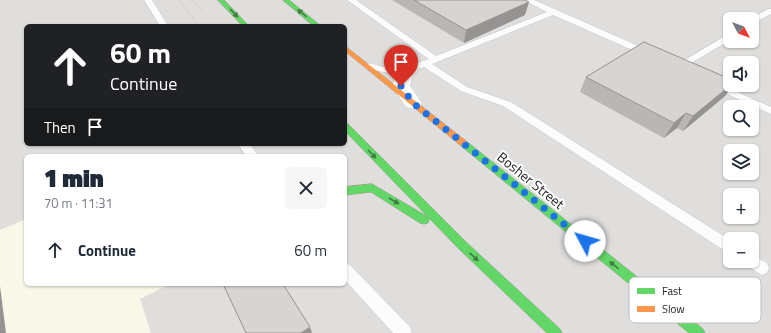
<!DOCTYPE html>
<meta charset="utf-8">
<style>
body{margin:0;font-family:"Titillium Web",sans-serif;background:#f6f6f7;color:#1f2937;height:100vh;display:flex;flex-direction:column;font-size:15px;white-space:nowrap}
*{box-sizing:border-box;margin:0}
p{font-size:13px;color:#747a83}
.icon{flex:none;width:22px;height:22px;fill:none;stroke:currentColor;stroke-width:2;stroke-linecap:round;stroke-linejoin:round}
.map{position:relative;flex:1;overflow:hidden}
.side{position:absolute;left:24px;top:154px;width:323px;height:132px;display:flex;flex-direction:column;background:#fff;border-radius:6px;box-shadow:0 1px 3px #0004}
.side>*{flex:none}
.guide{position:absolute;left:24px;top:24px;width:323px;height:122px;border-radius:6px;box-shadow:0 1px 3px #0004;background:#202124;color:#fff;overflow:hidden}
.needle{width:26px;rotate:131deg}
.controls{position:absolute;left:723px;top:12px;display:grid;gap:8px}
.controls a{display:grid;place-items:center;width:36px;height:36px;border-radius:6px;background:#fff;box-shadow:0 1px 3px #0004;font-size:20px}
.pin{position:absolute;display:grid;place-items:center;width:34px;height:34px;color:#fff;margin:-41px -17px;border-radius:50% 50% 50% 0;rotate:-45deg;box-shadow:0 0 4px #0007}
.pin .icon{rotate:45deg}
.me{position:absolute;width:44px;margin:-22px;rotate:309deg;stroke-linejoin:round;filter:drop-shadow(0 0 3px #0008)}
.turn{display:flex;align-items:center;gap:14px;height:84px;padding:0 20px;font-size:18px}
.turn .icon{width:52px;height:52px;stroke-width:2.5}
.turn b{display:block;font-size:28px;line-height:34px}
.then{display:flex;align-items:center;height:38px;padding:0 20px;background:#0003;gap:8px;font-size:15px}
.round{display:grid;place-items:center;flex:none;width:42px;height:42px;border-radius:6px;background:#f6f6f7}
.headline{display:flex;align-items:center;justify-content:space-between;height:68px;padding:0 20px}
h1{font-size:24px;font-weight:800;line-height:30px}
ul{padding:0;list-style:none}
li{display:flex;align-items:center;gap:12px;height:56px;padding:0 20px}
li div{flex:1}
li b{display:block;font-size:15px}
li em{font-style:normal}
.map>svg:first-child{display:block}
.residential{fill:#dfdedc;fill-rule:evenodd}
.education{fill:#f8f7e8}
.lines{fill:none;stroke-linecap:round;stroke-linejoin:round}
.lane-casing{stroke:#c9c8c7;stroke-width:1}
.street-casing{stroke:#c9c8c7;stroke-width:1}
.fast-casing{stroke:#999a82;stroke-width:1}
.slow-casing{stroke:#999a82;stroke-width:1}
.path{stroke:#dccecd;stroke-width:2;stroke-dasharray:1.5 1.5;stroke-linecap:butt}
.lane{fill:#fdfcfc;fill-rule:evenodd}
.street{fill:#fdfcfc;fill-rule:evenodd}
.fast{fill:#63d668;fill-rule:evenodd}
.slow{fill:#ff974d;fill-rule:evenodd}
.wall{fill:#b9b6b5}
.shaded-wall{fill:#969493}
.building{fill:#d7d4d2;stroke:#969493}
.oneway{fill:#427c45}
.route{stroke:#1a73e8;stroke-width:7;stroke-dasharray:0 12.6}
.labels{text-anchor:middle;dominant-baseline:central;stroke-width:4;stroke-linejoin:round;paint-order:stroke}
.street-label{font-size:14px;fill:#222;stroke:#fff}
.key{fill:#fff;stroke:#bdbdbd;stroke-width:1}
.key-label{font-size:11px;fill:#222}
</style>
<div class="map">
<svg width="771" height="333" viewBox="0 0 771 333">
<rect width="100%" height="100%" fill="#f0eeeb"/>
<path class="residential" d="M0,0H771V333H0ZM730,19H752V41H730ZM26,26H345V144H26ZM730,63H752V85H730ZM730,107H752V129H730ZM730,151H752V173H730ZM26,156H345V284H26ZM730,195H752V217H730ZM730,239H752V261H730Z"/>
<path class="education" d="M26,219V284H165L166,286L140,299L151,333H0V230Z"/>
<g class="lines">
<defs>
<path id="lane" d="M144,0H152L168,26H160Z
M347,0H356L436,56L547,12L524,0H534L652,52L653,54L652,56H646L553,15L432,64L467,87L511,102L730,240V253L725,251L503,106L461,91L424,67C404,75 387,74 366,68L364,66L366,64C372,62 378,67 385,67C403,69 412,65 429,59Z
M768,9H771V14L752,24L751,19Z
M730,33V40L681,69L678,70L673,67Z
M715,82L771,107V114L712,87L710,85L712,83Z
M238,144H250L258,156H246Z
M752,255L767,263L769,268L767,273L762,275L747,266L745,261H752Z
M345,263L350,265L410,327L412,333H393L345,280Z"/>
<path id="street" d="M409,65L415,66L418,70L412,78L410,86L422,103L420,107L413,109L406,107L392,86C395,76 399,67 409,65Z"/>
<path id="fast" d="M218,0H224L249,26H243Z
M283,0H289L321,26H314Z
M345,123L348,124L466,242L560,329L562,333H547L458,248L345,131Z
M463,140L466,141L703,329L705,333H689L460,145L459,143Z
M372,184L428,217L429,220L428,223L424,224L420,223L371,192L345,195V187Z"/>
<path id="slow" d="M345,46L466,141L467,143L466,145H460L345,51Z"/>
</defs>
<use href="#lane" class="lane-casing"/>
<use href="#street" class="street-casing"/>
<use href="#fast" class="fast-casing"/>
<use href="#slow" class="slow-casing"/>
<path class="path" d="M179,0L199,26
M193,0L202,10"/>
<use href="#lane" class="lane"/>
<use href="#street" class="street"/>
<use href="#fast" class="fast"/>
<use href="#slow" class="slow"/>
</g>
<path class="wall" d="M392,0H525V15L464,43Z
M586,77L730,85H733L725,96L683,131L677,128L664,138L580,92Z"/>
<path class="shaded-wall" d="M529,2L525,15L464,43L466,30Z
M731,85H733L725,96L683,131L693,116Z
M686,113L677,128L664,138L674,123Z
M0,285V286L6,333H0Z
M310,327L312,333H301Z"/>
<path class="building" d="M414,0H525L529,2L466,30Z
M644,42L730,79V85H731L693,116L686,113L674,123L586,77Z
M223,284H283L310,327L301,333H246Z"/>
<defs><path id="oneway-solid" d="M-6-.8H1V-3.2L6.5 0L1 3.2V.8H-6Z"/></defs>
<g class="oneway">
<use href="#oneway-solid" transform="translate(234 13) rotate(46)"/>
<use href="#oneway-solid" transform="translate(302 13) rotate(-141)"/>
<use href="#oneway-solid" transform="translate(372 154) rotate(46)"/>
<use href="#oneway-solid" transform="translate(394 201) rotate(30)"/>
<use href="#oneway-solid" transform="translate(474 257) rotate(43)"/>
<use href="#oneway-solid" transform="translate(614 265) rotate(-141)"/>
</g>
<g class="lines">
<path class="route" d="M401,86L413,103L585,241"/>
</g>
<g class="labels">
<g class="street-label">
<text transform="translate(531 180) rotate(39)">Bosher Street</text>
</g>
</g>
<rect x="629" y="277" width="132" height="46" rx="6" class="key"/>
<rect x="637" y="288" width="18" height="6" fill="#63d668"/>
<rect x="637" y="306" width="18" height="6" fill="#ff974d"/>
<g class="key-label">
<text x="662" y="295">Fast</text>
<text x="662" y="313">Slow</text>
</g>
</svg>
<div class="controls">
<a><svg class="needle" viewBox="-14 -14 28 28"><path d="M0-13l5 13h-10z" fill="#e53935"/><path d="M0 13l5-13h-10z" fill="#747a83"/></svg></a>
<a><svg class="icon" aria-label="sound" viewBox="0 0 24 24"><path d="M4 9h4l5-4v14l-5-4H4zM17 9q2 3 0 6"/></svg></a>
<a><svg class="icon" aria-label="search" viewBox="0 0 24 24"><circle cx="10" cy="10" r="6"/><path d="M15 15l6 6"/></svg></a>
<a><svg class="icon" aria-label="layers" viewBox="0 0 24 24"><path d="M12 4l9 5-9 5-9-5zM3 14l9 5 9-5"/></svg></a>
<a>+</a>
<a>−</a>
</div>
<div class="pin" style="left:401px;top:86px;background:#d93025"><svg class="icon" aria-label="arrive" viewBox="0 0 24 24"><path d="M6 21V4h12l-3 4 3 4H6"/></svg></div>
<svg class="me" style="left:585px;top:241px" viewBox="-20 -20 40 40"><circle r="19" fill="#fff"/><path d="M0-13L10 11 0 6-10 11z" fill="#1a73e8"/></svg>
<div class="guide">
<div class="turn"><svg class="icon" aria-label="ahead" viewBox="0 0 24 24"><path d="M12 20V5M6 11l6-6 6 6"/></svg><div><b>60 m</b>Continue</div></div>
<div class="then">Then<svg class="icon" aria-label="arrive" viewBox="0 0 24 24"><path d="M6 21V4h12l-3 4 3 4H6"/></svg></div>
</div>
<section class="side">
<div class="headline"><div><h1>1 min</h1><p>70 m · 11:31</p></div><a class="round"><svg class="icon" aria-label="close" viewBox="0 0 24 24"><path d="M6 6l12 12M18 6L6 18"/></svg></a></div>
<ul>
<li><svg class="icon" aria-label="ahead" viewBox="0 0 24 24"><path d="M12 20V5M6 11l6-6 6 6"/></svg><div><b>Continue</b></div><em>60 m</em></li>
</ul>
</section>
</div>
